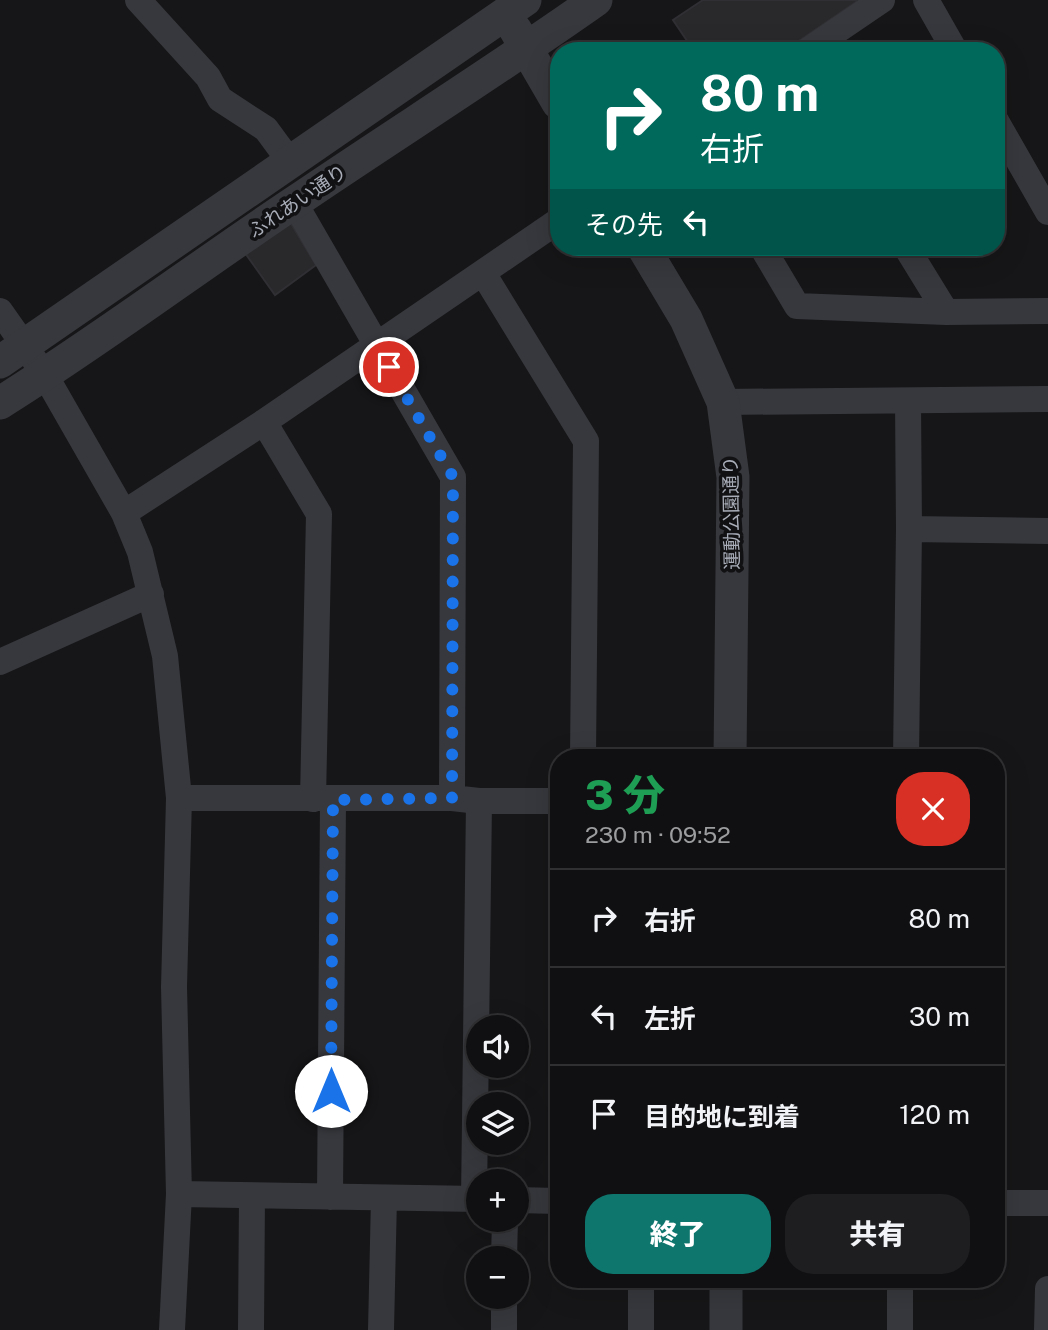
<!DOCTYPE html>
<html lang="ja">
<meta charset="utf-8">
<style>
body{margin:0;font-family:"Public Sans","Noto Sans JP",sans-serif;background:#1e1e20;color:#f1f3f6;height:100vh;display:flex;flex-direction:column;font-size:26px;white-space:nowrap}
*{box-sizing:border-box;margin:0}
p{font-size:23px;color:#9c9d9f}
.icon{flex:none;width:38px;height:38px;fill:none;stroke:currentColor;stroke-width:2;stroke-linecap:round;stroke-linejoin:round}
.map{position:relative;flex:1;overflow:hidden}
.panel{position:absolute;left:550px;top:749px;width:455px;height:539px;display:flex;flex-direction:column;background:#101012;border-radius:28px;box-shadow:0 7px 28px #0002,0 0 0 2px #303032}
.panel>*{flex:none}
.hud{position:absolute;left:550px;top:42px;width:455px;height:214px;border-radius:28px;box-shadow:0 7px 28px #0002,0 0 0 2px #303032;background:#00695c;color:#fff;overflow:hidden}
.buttons{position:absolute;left:466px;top:1015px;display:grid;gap:14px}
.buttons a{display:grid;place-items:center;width:63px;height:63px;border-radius:50%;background:#101012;box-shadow:0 7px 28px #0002,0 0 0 2px #303032;font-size:35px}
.pin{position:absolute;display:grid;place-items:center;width:60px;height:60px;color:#fff;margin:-30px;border:4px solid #fff;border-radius:50%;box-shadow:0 2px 7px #0007}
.me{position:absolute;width:77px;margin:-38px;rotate:0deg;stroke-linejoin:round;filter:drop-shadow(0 0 5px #0008)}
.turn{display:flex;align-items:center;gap:24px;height:147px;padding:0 35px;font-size:32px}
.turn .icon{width:91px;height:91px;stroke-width:2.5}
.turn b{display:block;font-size:49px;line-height:60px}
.then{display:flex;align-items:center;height:66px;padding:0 35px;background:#0003;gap:14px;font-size:26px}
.round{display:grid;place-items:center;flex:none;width:74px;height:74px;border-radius:28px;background:#1e1e20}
.head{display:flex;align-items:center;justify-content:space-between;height:119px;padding:0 35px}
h1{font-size:42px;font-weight:800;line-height:52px;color:#1e9e55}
.button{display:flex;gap:14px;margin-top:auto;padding:14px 35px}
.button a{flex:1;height:80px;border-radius:28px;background:#0f766e;color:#fff;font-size:28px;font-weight:800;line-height:80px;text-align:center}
.button a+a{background:#1e1e20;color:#f1f3f6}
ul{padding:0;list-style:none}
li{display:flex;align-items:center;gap:21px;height:98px;padding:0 35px;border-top:2px solid #303032}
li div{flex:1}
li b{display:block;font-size:26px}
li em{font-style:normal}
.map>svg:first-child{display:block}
.building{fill:#29292c;stroke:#303034;stroke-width:2}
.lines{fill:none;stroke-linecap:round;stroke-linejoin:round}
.minor{stroke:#37383d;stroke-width:26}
.tertiary{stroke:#37383d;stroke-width:33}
.route{stroke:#1a73e8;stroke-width:12;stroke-dasharray:0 21.6}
.labels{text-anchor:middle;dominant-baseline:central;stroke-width:7;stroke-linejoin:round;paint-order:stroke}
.street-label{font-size:19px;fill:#a8adb8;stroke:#111113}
</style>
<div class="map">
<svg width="1048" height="1330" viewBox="0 0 1048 1330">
<rect width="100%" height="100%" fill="#161618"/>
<path class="building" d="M703,0H859L784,51H694L673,20Z
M290,222L316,265L275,295L245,253Z"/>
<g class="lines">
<path class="minor" d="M138,0L208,77L220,99L266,129L291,163
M926,0L955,51
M807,51L882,0
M996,121L1048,212
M294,202L453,477L452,798
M762,247L797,306L946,312L1048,311
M906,247L946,312
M483,273L586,441L583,758
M0,311L45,375L124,513L140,552L165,656L179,798L174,987L179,1194L172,1330
M723,402L1048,399
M264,422L319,514L313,799
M124,513L264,422L558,221
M909,529L1048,531
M0,662L151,594
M906,758L909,529L908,401
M179,798H452L479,801H558
M179,1194L478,1199
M330,1197L333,800
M474,1199L479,801
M516,1200L558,1201
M996,1203H1048
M504,1258L505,1220
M251,1330L252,1196
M381,1330L384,1198
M504,1330V1297
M641,1330V1279
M900,1330V1279
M1047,1330L1048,1289"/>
<path class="tertiary" d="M515,29L558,103
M643,247L686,319L723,402L733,477L730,758
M0,362L525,0
M0,403C101,340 196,268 295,202C395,134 497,70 596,0
M726,1330V1279"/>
</g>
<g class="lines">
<path class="route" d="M331,1091L333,800L452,798L453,477L389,367"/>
</g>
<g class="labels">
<g class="street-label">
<text transform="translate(297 201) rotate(-34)">ふれあい通り</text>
<text transform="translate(731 513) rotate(-91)">運動公園通り</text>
</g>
</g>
</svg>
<div class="buttons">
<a><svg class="icon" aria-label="sound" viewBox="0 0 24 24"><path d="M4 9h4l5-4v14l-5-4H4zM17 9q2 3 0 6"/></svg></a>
<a><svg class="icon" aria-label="layers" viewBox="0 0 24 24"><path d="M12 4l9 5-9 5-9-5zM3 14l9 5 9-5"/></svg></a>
<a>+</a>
<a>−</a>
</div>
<div class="pin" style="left:389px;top:367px;background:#d93025"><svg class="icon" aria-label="arrive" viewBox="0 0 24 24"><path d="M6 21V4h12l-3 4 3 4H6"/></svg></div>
<svg class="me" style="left:331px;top:1091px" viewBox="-20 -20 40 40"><circle r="19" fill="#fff"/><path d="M0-13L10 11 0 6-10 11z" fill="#1a73e8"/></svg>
<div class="hud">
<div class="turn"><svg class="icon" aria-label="right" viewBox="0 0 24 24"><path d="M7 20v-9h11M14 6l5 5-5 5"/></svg><div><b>80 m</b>右折</div></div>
<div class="then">その先<svg class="icon" aria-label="left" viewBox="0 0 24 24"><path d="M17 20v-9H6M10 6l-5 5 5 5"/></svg></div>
</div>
<section class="panel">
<div class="head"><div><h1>3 分</h1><p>230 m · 09:52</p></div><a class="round" style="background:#d93025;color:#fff"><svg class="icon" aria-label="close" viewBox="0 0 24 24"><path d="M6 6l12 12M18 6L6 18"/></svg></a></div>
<ul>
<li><svg class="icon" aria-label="right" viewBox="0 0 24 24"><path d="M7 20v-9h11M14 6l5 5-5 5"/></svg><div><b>右折</b></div><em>80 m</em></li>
<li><svg class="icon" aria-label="left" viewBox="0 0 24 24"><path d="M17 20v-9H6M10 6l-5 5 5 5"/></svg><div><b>左折</b></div><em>30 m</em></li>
<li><svg class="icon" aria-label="arrive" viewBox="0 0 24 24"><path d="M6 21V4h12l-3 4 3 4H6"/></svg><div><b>目的地に到着</b></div><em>120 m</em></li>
</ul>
<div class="button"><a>終了</a><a>共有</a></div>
</section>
</div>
